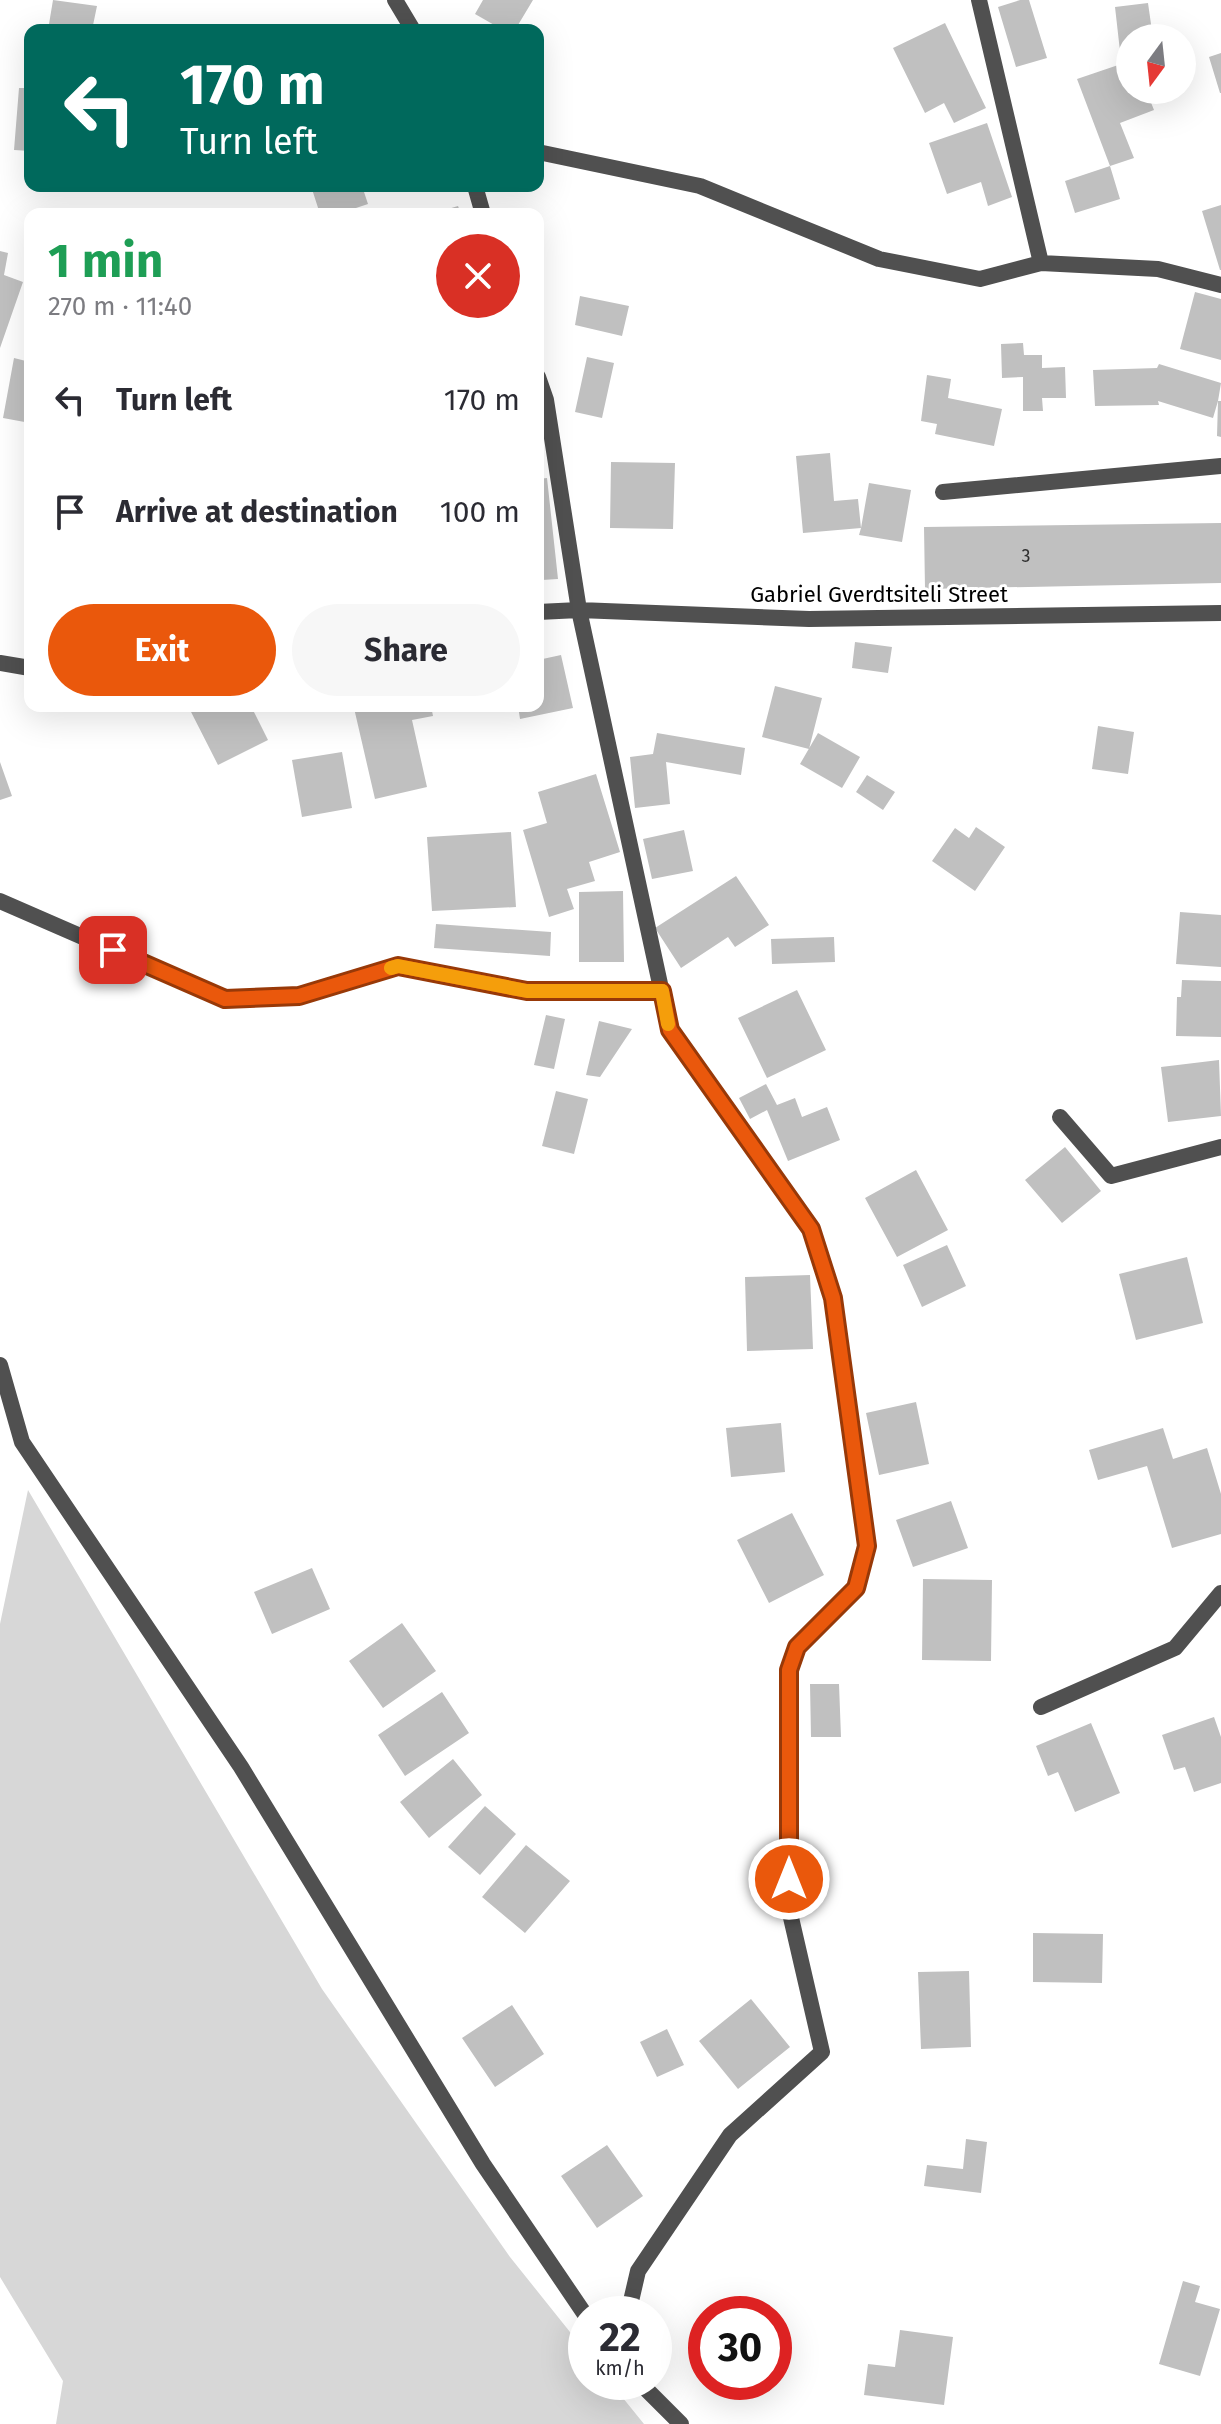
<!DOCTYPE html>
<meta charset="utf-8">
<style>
body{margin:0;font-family:"Fira Sans",sans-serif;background:#f7f7f7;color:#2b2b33;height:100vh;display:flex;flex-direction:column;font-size:30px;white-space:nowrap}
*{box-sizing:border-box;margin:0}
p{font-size:26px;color:#7c7c81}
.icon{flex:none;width:44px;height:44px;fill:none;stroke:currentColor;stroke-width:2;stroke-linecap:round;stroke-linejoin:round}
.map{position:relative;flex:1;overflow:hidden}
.panel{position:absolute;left:24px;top:208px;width:520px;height:504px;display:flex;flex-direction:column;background:#fff;border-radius:16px;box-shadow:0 8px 32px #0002}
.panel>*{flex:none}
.top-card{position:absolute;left:24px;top:24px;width:520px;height:168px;border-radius:16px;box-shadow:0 8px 32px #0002;background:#00695c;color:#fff;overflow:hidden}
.needle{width:52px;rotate:195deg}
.fabs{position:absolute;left:1116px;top:24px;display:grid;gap:16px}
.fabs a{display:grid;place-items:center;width:80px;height:80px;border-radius:50%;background:#fff;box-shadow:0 8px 32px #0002;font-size:40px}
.speed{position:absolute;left:568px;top:2296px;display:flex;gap:16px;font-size:40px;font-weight:700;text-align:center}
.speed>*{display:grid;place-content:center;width:104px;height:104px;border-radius:50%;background:#fff;box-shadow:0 8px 32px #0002;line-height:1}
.speed small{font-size:20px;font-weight:400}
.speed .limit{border:12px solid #d22;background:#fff;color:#111}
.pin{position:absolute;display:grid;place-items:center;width:68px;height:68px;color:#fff;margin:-34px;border-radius:16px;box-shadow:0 4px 12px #0006}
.me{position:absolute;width:88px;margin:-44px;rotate:0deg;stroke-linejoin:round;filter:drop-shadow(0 0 6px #0008)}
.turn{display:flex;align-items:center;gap:28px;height:168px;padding:0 24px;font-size:36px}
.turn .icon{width:104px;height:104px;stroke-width:2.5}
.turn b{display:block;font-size:56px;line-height:68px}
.round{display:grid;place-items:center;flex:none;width:84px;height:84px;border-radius:42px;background:#f7f7f7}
.overview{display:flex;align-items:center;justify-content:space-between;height:136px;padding:0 24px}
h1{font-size:48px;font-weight:700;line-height:60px;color:#1e9e55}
.cta{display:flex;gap:16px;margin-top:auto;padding:16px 24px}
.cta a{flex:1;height:92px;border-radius:48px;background:#ea580c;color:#fff;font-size:32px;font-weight:700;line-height:92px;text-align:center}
.cta a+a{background:#f7f7f7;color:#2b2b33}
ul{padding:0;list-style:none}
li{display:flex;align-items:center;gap:24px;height:112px;padding:0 24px}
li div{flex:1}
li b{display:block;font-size:30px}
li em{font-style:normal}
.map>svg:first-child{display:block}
.green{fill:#d7d7d7}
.building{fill:#c0c0c0}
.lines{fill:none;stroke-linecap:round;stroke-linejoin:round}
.lane{stroke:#505050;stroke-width:16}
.street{stroke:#505050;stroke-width:16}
.route-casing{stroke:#983908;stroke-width:20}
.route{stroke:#ea580c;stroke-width:14}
.slow{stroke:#f59e0b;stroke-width:14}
.labels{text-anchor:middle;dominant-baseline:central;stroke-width:6;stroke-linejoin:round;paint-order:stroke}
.number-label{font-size:18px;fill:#303030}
.street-label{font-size:22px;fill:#000;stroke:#fff}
</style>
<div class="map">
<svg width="1221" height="2424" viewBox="0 0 1221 2424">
<rect width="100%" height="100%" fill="#fff"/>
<path class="green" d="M28,1490L322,1989L510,2257L586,2352V2382H610L644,2424H56L63,2381L0,2277V1624Z"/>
<path class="building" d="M53,0L97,6L92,30H48Z
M483,0H533L515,30H503L475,14Z
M1020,0H1029L1047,58L1016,67L998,7Z
M1148,3L1153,38H1130V59L1121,60L1115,7Z
M945,23L986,108L954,123L944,103L925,113L893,48Z
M1221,53V93H1220L1209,57Z
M1130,61V90H1146L1154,110L1120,123L1134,158L1110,166L1077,79Z
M19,88H30V151L14,150Z
M987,123L1012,197L988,206L981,182L947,194L929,143Z
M1110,166L1120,199L1075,213L1065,181Z
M311,186H362L368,204L338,214H320Z
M1221,205V270H1220L1202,211Z
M458,206L461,214H435V213Z
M0,251L8,253L4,275L23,282L0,348Z
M1195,292L1221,299V360L1180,349Z
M580,296L629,306L622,336L575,325Z
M1023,343L1024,355H1042V368L1065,367L1066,398H1042L1043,411H1023V377L1002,378L1001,344Z
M587,357L614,363L602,418L575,412Z
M14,358L30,362V423L3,418Z
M1159,364L1221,383L1218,401H1221V437L1217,436L1218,401L1213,418L1158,401L1159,405L1095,406L1093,370L1157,368Z
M927,375L951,379L948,398L1002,409L994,446L935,434L937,424L921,421Z
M830,453L834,501L858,499L861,528L869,483L911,490L902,542L859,535L861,528L803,533L796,456Z
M611,462L675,463L673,529L610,528Z
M547,478L558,579L542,580L538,547V479Z
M1221,523V583L925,589L924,527Z
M855,642L892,647L888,673L852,668Z
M561,655L573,708L520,719L518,706H538V660Z
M775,686L822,698L809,749L762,737Z
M188,706H251L268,740L218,765Z
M363,706H431L433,716L412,720L427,787L375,799L354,708Z
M1098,726L1134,732L1128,774L1092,769Z
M657,733L745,748L741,775L666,762L670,804L635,808L630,757L653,754Z
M818,733L860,757L842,788L800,764Z
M342,752L352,808L302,817L292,760Z
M0,762L12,796L0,800Z
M596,774L620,852L589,862L595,881L567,889L574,909L549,917L523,830L547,823L538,792Z
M867,775L895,792L883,810L856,792Z
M976,827L1005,847L975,891L932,861L955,828L969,838Z
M684,830L693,871L652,879L643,839Z
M511,832L516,907L432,911L427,837Z
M736,876L769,925L735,947L728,937L681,968L655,928Z
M623,891L624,962H579V892Z
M1180,912L1221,915V967L1176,964Z
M436,924L551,932L550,956L434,948Z
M834,937L835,962L772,964L771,939Z
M1182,980L1221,981V1037L1176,1036L1177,997H1181Z
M797,990L826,1050L767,1078L738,1018Z
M546,1015L565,1019L554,1069L534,1065Z
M599,1021L632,1029L600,1077L586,1075Z
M1219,1060L1221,1116L1168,1122L1161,1067Z
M766,1084L777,1105L795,1098L802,1117L827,1107L840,1140L788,1161L767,1110L750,1119L739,1098Z
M556,1091L588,1099L574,1154L542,1146Z
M1065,1147L1101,1191L1062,1223L1025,1180Z
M916,1170L948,1230L897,1257L865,1198Z
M947,1245L966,1286L922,1307L903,1265Z
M1187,1257L1203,1323L1136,1340L1119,1274Z
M810,1275L813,1349L747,1351L745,1277Z
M916,1402L929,1464L879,1475L866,1413Z
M781,1423L785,1472L731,1477L726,1428Z
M1163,1428L1173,1459L1207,1448L1221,1494V1534L1172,1548L1147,1466L1098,1480L1089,1450Z
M951,1501L968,1548L913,1567L896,1520Z
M792,1513L824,1575L769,1603L737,1540Z
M312,1568L330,1609L272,1634L254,1592Z
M923,1579L992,1580L991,1661L922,1660Z
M402,1623L436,1671L383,1708L349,1661Z
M810,1684H839L841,1737H811Z
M442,1692L469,1733L405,1776L378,1735Z
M1214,1717L1221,1737V1783L1194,1792L1185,1767L1174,1770L1162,1735Z
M1091,1723L1120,1793L1075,1812L1058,1772L1048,1776L1036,1746Z
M453,1759L482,1795L429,1838L400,1802Z
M485,1806L516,1834L480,1875L448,1847Z
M526,1845L570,1881L525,1933L482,1897Z
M1033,1933L1103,1934L1102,1983L1033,1982Z
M969,1971L971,2047L921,2049L918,1972Z
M751,1999L790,2047L738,2089L699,2041Z
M512,2005L544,2054L495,2087L462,2038Z
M667,2029L684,2065L657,2077L640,2042Z
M966,2139L987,2142L981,2193L924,2186L927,2165L963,2169Z
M607,2145L643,2196L597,2228L561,2176Z
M1183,2281L1200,2286L1195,2302L1220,2309L1200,2376L1159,2364Z
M900,2330L953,2337L944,2405L864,2395L868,2364L895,2367Z"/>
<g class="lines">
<path class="lane" d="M943,492L1221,466
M0,901L225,999L299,996L398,966L527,991H662
M1060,1117L1111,1176L1221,1147
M1041,1707L1175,1648L1221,1593"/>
<path class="street" d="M395,0L413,30
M979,0L1041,263
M538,152L700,186L879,259L980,279L1041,263L1158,269L1221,285
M475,186L483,214
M538,377L546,400L579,610L670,1030L811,1229L833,1298L867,1546L856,1588L797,1647L789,1670V1909L822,2052L730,2135L638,2271L628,2314
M538,612L579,610L809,619L1221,613
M0,663L30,668
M0,1365L22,1442L241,1767L483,2164L586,2316
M639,2382L681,2424"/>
</g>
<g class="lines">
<defs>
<path id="route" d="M113,950L225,999L299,996L398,966L527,991H662L670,1030L811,1229L833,1298L867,1546L856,1588L797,1647L789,1670V1879"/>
</defs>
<use href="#route" class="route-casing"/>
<use href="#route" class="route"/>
<path class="slow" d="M391,968L398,966L527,991H662L668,1024"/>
</g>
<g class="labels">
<g class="number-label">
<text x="1026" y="556">3</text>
</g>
<g class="street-label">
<text x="879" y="594">Gabriel Gverdtsiteli Street</text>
</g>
</g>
</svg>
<div class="fabs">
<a><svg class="needle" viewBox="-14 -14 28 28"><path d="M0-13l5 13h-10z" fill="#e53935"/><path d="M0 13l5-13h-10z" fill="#7c7c81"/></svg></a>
</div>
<div class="speed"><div>22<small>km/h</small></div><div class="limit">30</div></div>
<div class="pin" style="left:113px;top:950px;background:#d93025"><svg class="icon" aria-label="arrive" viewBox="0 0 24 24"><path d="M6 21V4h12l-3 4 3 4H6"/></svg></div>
<svg class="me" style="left:789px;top:1879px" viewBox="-20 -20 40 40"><circle r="17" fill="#ea580c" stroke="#fff" stroke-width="3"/><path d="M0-11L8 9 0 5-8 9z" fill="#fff"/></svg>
<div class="top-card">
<div class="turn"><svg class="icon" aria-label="left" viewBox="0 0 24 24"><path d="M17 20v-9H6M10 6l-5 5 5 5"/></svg><div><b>170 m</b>Turn left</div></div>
</div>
<section class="panel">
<div class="overview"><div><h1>1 min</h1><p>270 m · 11:40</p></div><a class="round" style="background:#d93025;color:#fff"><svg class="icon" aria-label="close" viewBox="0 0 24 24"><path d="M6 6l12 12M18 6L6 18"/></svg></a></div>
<ul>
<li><svg class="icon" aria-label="left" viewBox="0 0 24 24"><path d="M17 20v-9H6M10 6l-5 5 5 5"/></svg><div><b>Turn left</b></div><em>170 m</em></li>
<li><svg class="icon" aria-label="arrive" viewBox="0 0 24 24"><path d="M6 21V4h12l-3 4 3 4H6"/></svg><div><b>Arrive at destination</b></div><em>100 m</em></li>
</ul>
<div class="cta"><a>Exit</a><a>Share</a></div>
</section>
</div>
